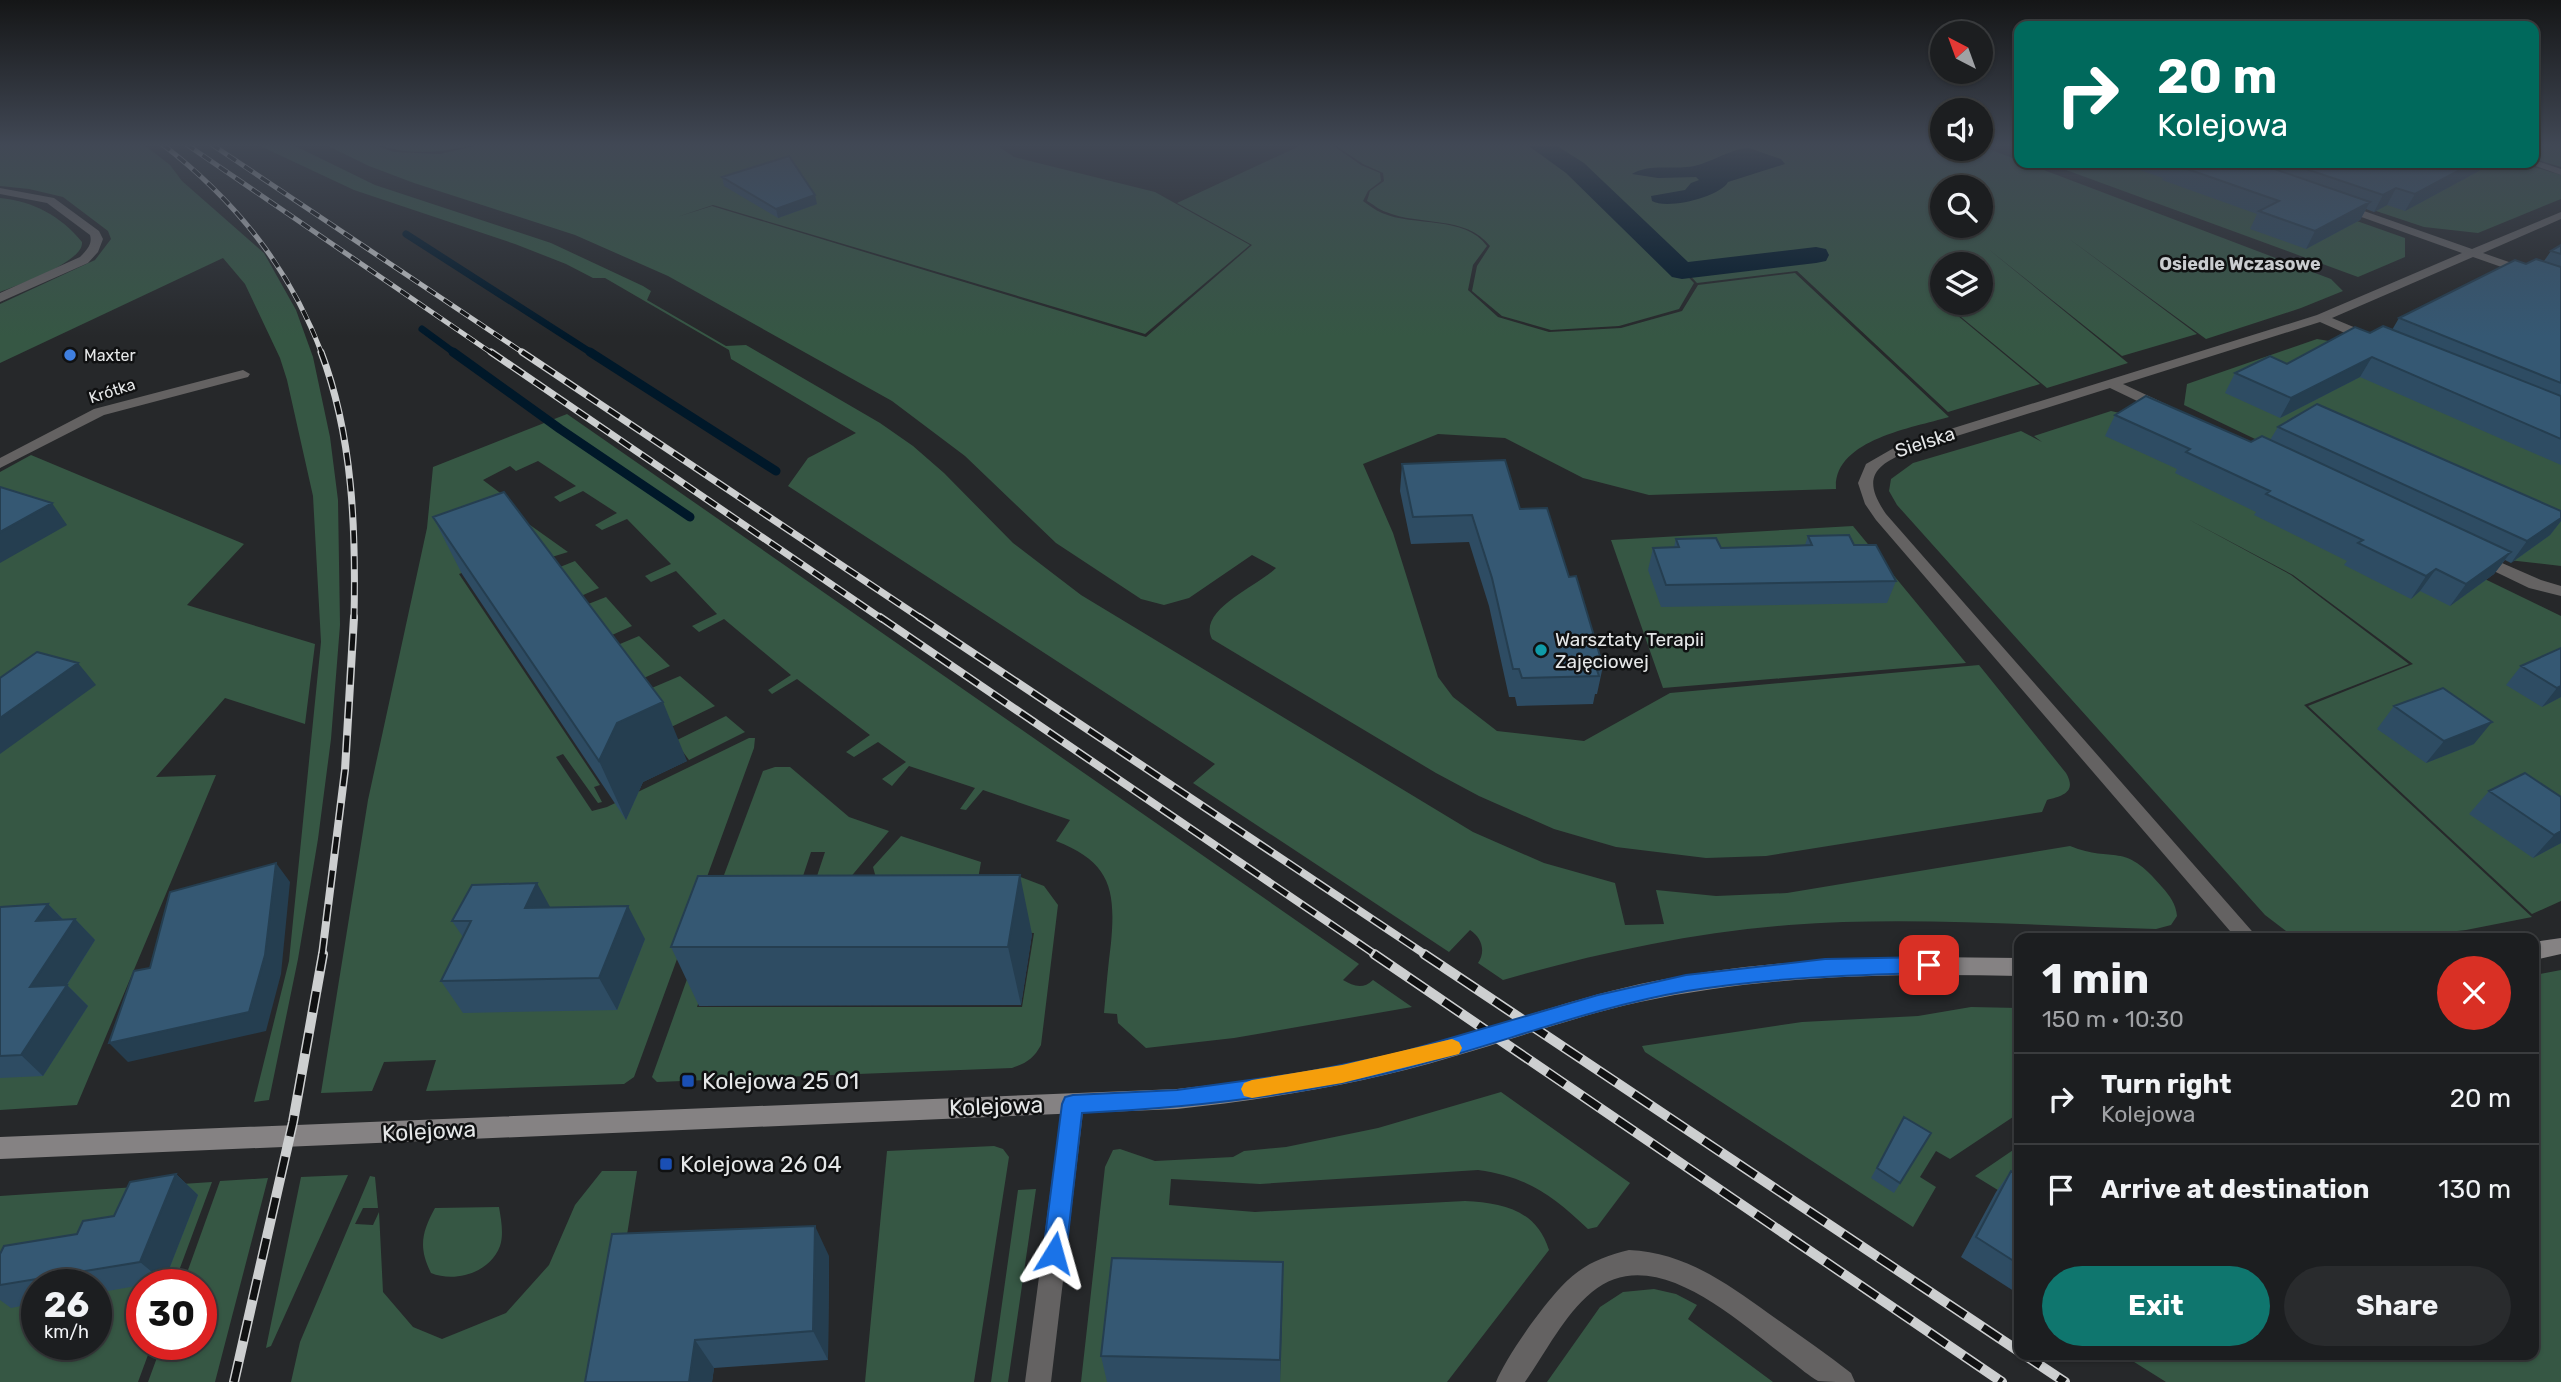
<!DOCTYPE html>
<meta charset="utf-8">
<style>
body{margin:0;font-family:Rubik,sans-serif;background:#292b2d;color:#f1f3f6;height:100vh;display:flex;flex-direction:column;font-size:26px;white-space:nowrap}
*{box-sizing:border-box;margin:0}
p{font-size:23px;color:#a0a2a5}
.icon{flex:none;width:38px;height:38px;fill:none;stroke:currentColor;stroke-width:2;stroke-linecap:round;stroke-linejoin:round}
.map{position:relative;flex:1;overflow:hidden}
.side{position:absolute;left:2014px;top:933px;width:525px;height:427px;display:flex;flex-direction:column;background:#1c1e20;border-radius:14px;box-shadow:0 2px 5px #0004,0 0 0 2px #3a3c3e}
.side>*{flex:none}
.banner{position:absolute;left:2014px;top:21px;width:525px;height:147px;border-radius:14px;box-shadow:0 2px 5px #0004,0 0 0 2px #3a3c3e;background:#00695c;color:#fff;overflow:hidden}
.needle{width:46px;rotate:319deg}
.buttons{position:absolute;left:1930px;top:21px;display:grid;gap:14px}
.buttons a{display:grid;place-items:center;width:63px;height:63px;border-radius:50%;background:#1c1e20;box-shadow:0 2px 5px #0004,0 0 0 2px #3a3c3e;font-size:35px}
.speed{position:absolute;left:21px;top:1269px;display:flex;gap:14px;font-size:35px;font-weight:700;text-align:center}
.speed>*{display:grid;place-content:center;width:91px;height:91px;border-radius:50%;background:#1c1e20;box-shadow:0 2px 5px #0004,0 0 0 2px #3a3c3e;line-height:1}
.speed small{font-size:18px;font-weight:400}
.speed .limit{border:10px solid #d22;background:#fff;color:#111}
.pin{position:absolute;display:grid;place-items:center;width:60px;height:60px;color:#fff;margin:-30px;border-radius:14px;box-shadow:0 4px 10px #0006}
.me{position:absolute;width:77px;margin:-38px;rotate:8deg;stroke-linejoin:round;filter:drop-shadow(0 0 5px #0008)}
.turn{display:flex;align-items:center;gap:24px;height:147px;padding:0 28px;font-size:32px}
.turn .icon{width:91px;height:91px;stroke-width:2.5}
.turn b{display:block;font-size:49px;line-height:60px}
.round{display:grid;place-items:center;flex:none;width:74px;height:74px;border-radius:37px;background:#292b2d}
.overview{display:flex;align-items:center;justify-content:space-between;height:119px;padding:0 28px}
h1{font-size:42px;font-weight:700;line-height:52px}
.action{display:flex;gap:14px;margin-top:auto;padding:14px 28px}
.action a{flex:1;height:80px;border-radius:42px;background:#0f766e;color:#fff;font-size:28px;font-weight:700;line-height:80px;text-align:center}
.action a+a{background:#292b2d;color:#f1f3f6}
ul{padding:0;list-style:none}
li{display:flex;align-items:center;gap:21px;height:91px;padding:0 28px;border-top:2px solid #3a3c3e}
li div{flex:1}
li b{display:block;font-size:26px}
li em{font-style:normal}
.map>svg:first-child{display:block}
.green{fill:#365744;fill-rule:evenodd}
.water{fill:#001829}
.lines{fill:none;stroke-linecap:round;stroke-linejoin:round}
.stream-far1{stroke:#001829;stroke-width:7}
.stream{stroke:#001829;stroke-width:9}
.canal{fill:#001829;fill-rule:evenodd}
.street{fill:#646262;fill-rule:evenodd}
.secondary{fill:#858283;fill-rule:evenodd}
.rail-far3-casing{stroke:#cdcfd0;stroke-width:5}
.rail-far2-casing{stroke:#cdcfd0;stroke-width:7}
.rail-far1-casing{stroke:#cdcfd0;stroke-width:8}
.rail-casing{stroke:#cdcfd0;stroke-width:10}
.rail-far3{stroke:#101112;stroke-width:3.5;stroke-dasharray:10;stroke-linecap:butt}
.rail-far2{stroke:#101112;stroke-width:4.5;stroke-dasharray:13;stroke-linecap:butt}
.rail-far1{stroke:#101112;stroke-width:5;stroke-dasharray:17;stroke-linecap:butt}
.rail{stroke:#101112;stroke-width:7;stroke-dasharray:21;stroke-linecap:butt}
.wall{fill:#2e4c63}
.shaded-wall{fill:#253e50}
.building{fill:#355873;stroke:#253e50;stroke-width:2}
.route{fill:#1a73e8;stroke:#114b97;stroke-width:2}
.slow{fill:#f59e0b}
.shop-dot{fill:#3f7fe0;stroke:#101112;stroke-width:2.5}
.culture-dot{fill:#0f9aa8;stroke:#101112;stroke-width:2.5}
.transit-dot{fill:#1a4fb4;stroke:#101112;stroke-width:2.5}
.labels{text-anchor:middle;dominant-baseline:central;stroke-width:5;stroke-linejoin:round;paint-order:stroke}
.far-poi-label{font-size:16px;fill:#e5e7e8;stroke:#101112;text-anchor:start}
.far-street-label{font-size:16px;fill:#e5e7e8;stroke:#101112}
.far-neighbourhood-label{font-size:18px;font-weight:bold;fill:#c9cccf;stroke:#101112}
.street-label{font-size:19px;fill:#e5e7e8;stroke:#101112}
.poi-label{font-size:19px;fill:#e5e7e8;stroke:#101112;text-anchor:start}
.near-poi-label{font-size:23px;fill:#e5e7e8;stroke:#101112;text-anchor:start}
.near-street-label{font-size:23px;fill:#e5e7e8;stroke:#101112}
</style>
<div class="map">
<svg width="2561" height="1382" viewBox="0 0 2561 1382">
<rect width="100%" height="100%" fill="#26282a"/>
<path class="green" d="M0,144H143L170,165L182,181L264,253L296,310L313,357L330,437L338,500L340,625L331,739L318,839L298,959L269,1100L254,1102L289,961L321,642L313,496L287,380L280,358L245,284L223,258L0,363V304L95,260L111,239L108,231L63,197L29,189L0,186Z
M256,144H291L375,185L551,243L643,286L651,291L647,300L726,346L746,345L880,423L913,446L944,473L1013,543L1081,595L1473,832L1544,863L1615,883L1625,925L1664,924L1656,890L1716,896L1787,893L2070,846C2115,864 2123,840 2162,887C2170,896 2176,904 2177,916L2171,925L2156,929C2036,926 1909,916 1789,925C1691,933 1597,953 1503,980L1478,963C1486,951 1482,938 1470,930L1449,952L1193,783L1215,764L788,486L808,458L856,433L731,359L729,350L605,278H593L566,264L515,244L354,190Z
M324,144H372L394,152L440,154L483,144H995L1014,157L1155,192L1250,245L1145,334L713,205L677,217L712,206L1146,337L1252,245L1177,203L1304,144H1331L1361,165L1380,173L1381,181L1368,191L1363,201C1369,205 1375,210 1382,213C1414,227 1465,215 1487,246L1473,265L1468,290L1498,317L1549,332L1621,328L1682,311L1698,285L1795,273L1949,417C1912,428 1833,440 1836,489L1649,495L1583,478L1505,438L1438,434L1363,464L1393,533L1438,677L1453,697L1497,731L1584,741L1670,693L1979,665L2066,773C2077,792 2063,796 2047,800L2042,812L1766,856L1706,858L1616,847L1554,829L1479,796L1436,773L1212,639C1197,610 1258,586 1276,568L1252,555L1189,598L1164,605L1141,599L1056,543L965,456L892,401L668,276L575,235L414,183L369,166Z
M377,144H478C443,152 411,157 377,144Z
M1333,144H1549L1583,166L1694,283L1679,309L1619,326L1551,330L1502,316L1472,291L1477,266L1490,246C1466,215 1419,226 1386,212C1379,210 1373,204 1367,201L1370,191L1384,181L1383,173L1363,164Z
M1552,144H1942V149H1981V146L2331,279L2343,291L2301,308L2206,339L2068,238L2197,334L2122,356L1987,248L2128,363L2047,388L1944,303H1981V264H1942V302L1928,291L2040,384L1948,412L1797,271L1697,283L1585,165ZM1942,187H1981V226H1942Z
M2534,144H2561V167L2534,159Z
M2047,163H2193L2405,238V257L2358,277Z
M2232,163H2520L2561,175V199L2478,233L2424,227Z
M0,198C33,201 61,216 82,242C84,262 18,285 0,292Z
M2317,339L2359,346L2561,429V566L2508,560L2184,405L2187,384Z
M2111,411L2161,422L2561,616V901L2532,914L2308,706L2413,664L2293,575L2186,518L2291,575L2409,664L2304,705L2532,917L2466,930L2396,938H2304L2286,931L2265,915L1897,505L1889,491L1891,479L1913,463L2021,431L2042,442L2034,436Z
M567,414L1359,964L1343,980C1353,986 1363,990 1373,980L1412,1007L1234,1038L1146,1048L1118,1023L1117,1014L1104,1013C1106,990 1108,966 1111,943C1116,889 1110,862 1056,841L1070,820L983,790L966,810L960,809L975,788L909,766L892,786L882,779L906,762L878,742L854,757L846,752L870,735L797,679L772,694L768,690L791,675L724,619L699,632L692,626L717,614L676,571L651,582L645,576L671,564L627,519L602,530L595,525L617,513L583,491L560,502L554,497L576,486L538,461L516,471L510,466L483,480L503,495L524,526L530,525L568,552L542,560L531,547L459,574L600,785L594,787L602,802L598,803L563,754L556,757L592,811L607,807L749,738H755L754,748L634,1077L624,1084L426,1091L436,1060L384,1062L372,1091L321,1093L368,800L427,528L433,467Z
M31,455L244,544L187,605L315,644L305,724L225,698L156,777L216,775L77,1105L0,1110V472Z
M1853,526L1966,663L1663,688L1611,540Z
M575,561L599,588L572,600L550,571Z
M606,597L632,626L601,640L578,608Z
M639,636L670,666L633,683L608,649Z
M680,676L715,706L667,729L640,693Z
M726,716L745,732L689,760L675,741Z
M775,767H790L849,817L889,831L844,885L815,882L825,852H811L801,882L721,883L763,771Z
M901,836L981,862L978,879L878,885L873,867Z
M1013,874L1044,886L1058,905L1041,1045C1034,1058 1027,1063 1012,1068L657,1082L652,1077L715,901L723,934L697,1007H1022L1034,933L992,932L1001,879Z
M2561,970V1382H2166L2123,1355L2534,1354V975Z
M1971,1007L2019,1008V1113L1950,1159L1936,1151L1920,1177L1936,1187L1913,1227L1645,1052L1642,1046L1802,1022L1918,1016Z
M1501,1092L1630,1183L1597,1227L1588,1229C1552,1195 1528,1177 1478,1170L1260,1184L1171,1179L1169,1205L1255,1212L1465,1201C1502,1203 1536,1209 1549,1250L1447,1382H1081L1105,1167L1113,1150L1120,1149L1155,1161L1233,1157L1244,1151L1286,1147L1378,1128Z
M994,1146L1003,1149L1009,1157L974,1382H865L887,1151Z
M2019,1146V1203L1975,1176Z
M602,1171H637L604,1382H291L300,1342L370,1176L375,1177L378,1208H363L355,1224L373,1225L379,1212L383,1292L413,1327L442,1339L506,1313L549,1265L575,1205Z
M348,1175L271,1346L266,1348L301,1177Z
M268,1178L215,1382H148L162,1344H201V1284H183L220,1181Z
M212,1182L174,1284H142V1344H152L138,1382H0V1196ZM37,1284H96V1344H37Z
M1036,1189L1008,1382H991L1018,1190Z
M499,1207C501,1219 504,1234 500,1246C490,1273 455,1283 431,1273C418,1247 422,1232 435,1208Z
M1654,1289L1676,1294L1697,1305L1688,1319L1773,1382H1547L1600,1307L1623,1292Z"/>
<path class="water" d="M1749,148L1781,159L1785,164L1728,182C1720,197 1667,210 1652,201L1651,196L1685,190L1691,183L1699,180L1696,177L1658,178L1632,174C1648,164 1669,169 1686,167C1708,166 1727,149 1749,148Z"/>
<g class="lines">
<path class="stream-far1" d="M406,234L593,354
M422,329L456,354"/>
<path class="stream" d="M453,352L560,429L690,517
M590,352L776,471"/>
<path class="canal" d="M1526,144H1554L1584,163L1688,262L1816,247L1826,249L1829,255L1826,261L1816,263L1682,279L1672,277L1566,173Z"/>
<path class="street" d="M2534,160L2561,169V175L2527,163H2534Z
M0,188L54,198L99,231L103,239L98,252L88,263L0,302V293L80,257C86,251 93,244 90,235L47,203L0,194Z
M2339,205H2347L2472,249L2561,212V219L2483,253L2561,280V288L2473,257L2332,318L2375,336V342H2365L2320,322L2123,384L2168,405V411H2158L2110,388L1909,451C1873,466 1862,479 1886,514L2258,938H2236L1876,520L1865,504L1858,483L1866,464L1899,445L2317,315L2462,253L2339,209Z
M243,370L250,374L248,377L104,415L0,468V458L94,409Z
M2479,553L2541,580L2561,586V596L2529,588L2473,561L2471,558Z
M1073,1094L1081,1097L1084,1104L1051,1382H1025L1062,1104L1065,1097Z
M1629,1250C1683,1252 1725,1282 1768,1313C1796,1333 1824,1352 1851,1373L1855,1382C1845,1382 1827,1382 1818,1381C1809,1376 1800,1368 1792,1362C1742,1325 1655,1239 1592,1292C1564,1315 1546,1352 1525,1382H1496C1507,1355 1552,1291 1575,1274C1591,1261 1609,1255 1629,1250Z"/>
<path class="secondary" d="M2561,938V954L2534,960V942Z
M1924,957L2020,958V976C1892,973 1765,975 1640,1002C1576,1016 1515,1039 1452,1057C1363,1084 1270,1099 1177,1109L0,1159V1137L1177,1089C1270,1079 1363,1064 1452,1038C1515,1020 1577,998 1640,984C1734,964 1829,958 1924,957Z"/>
<defs>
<path id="rail-far3" d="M162,144C235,200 289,267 322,354
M186,144L493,354
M211,144L525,354"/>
<path id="rail-far2" d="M321,352C353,436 356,530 354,619
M491,352L882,619
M522,352L922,619"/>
<path id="rail-far1" d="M880,617L1376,955
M919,617L1426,955
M322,955L345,770L354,617"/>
<path id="rail" d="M1374,954L2002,1382
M1424,954L2020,1352
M2023,1354L2065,1382
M234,1382L293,1122L323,954"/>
</defs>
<use href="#rail-far3" class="rail-far3-casing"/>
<use href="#rail-far2" class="rail-far2-casing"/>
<use href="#rail-far1" class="rail-far1-casing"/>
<use href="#rail" class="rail-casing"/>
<use href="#rail-far3" class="rail-far3"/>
<use href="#rail-far2" class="rail-far2"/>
<use href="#rail-far1" class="rail-far1"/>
<use href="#rail" class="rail"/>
</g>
<path class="wall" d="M2005,144H2020V149Z
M2119,163H2491L2490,165L2405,211L2387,205L2374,212L2366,209L2360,220L2306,249L2250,229L2257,214L2162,180L2163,178Z
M722,177L817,204L778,218L724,186Z
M2561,245V465L2360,377L2280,418L2225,393L2235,373L2287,364L2370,333L2392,330L2399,318L2526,264L2544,261L2551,251Z
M2115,415L2251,442L2270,440L2278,427L2561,511V521L2550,535L2511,563L2505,560L2494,574L2450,606L2420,591L2411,599L2344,565L2347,561L2254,515L2256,512L2175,473L2177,469L2105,436Z
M1402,464L1520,509L1569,577L1603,666L1597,694H1595L1593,704L1517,706L1515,697H1509L1489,606L1469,542L1411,544L1400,491Z
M433,517L687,761L643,782L626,820L462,574Z
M1808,536L1854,545L1896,581L1887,603L1661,607L1648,570L1653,548L1674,547L1676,539L1721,548L1805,545Z
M2561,648V697L2542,707L2506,685L2521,666Z
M2394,706L2474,744L2426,763L2377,729Z
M2489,791L2561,797V843L2533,858L2469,814Z
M48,904L63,919H75L95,940L67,985L88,1006L43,1076L0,1078V907Z
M550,908L645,939L617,1010L463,1013L441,981L463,937L452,921Z
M1032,934L1021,1005L699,1006L671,947Z
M1904,1117L1931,1133L1894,1193L1871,1178Z
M2011,1171L2020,1176V1295L1961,1257L1996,1192Z
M176,1174L198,1195L164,1282L142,1284V1285L96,1293V1284H37V1303L11,1308L0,1300V1254L77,1234L114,1216Z
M829,1256L828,1360L714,1368L712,1382H585Z
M1283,1262L1280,1382H1107L1101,1356Z"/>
<path class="shaded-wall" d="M2473,163H2491L2490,165L2405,211L2415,194Z
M2396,188L2387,205L2374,212L2383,195Z
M815,195L817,204L778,218L776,209Z
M2370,202L2360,220L2306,249L2315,231Z
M2372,357L2360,377L2280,418L2291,398Z
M52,503L67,525L0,563V532Z
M2561,518V521L2550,535L2511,563L2527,541Z
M2511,552L2494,574L2450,606L2466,584Z
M2436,569L2420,591L2411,599L2426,576Z
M78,663L96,685L0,754V718Z
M2561,686V697L2542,707L2557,688Z
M663,702L687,761L643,782L626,820L599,761L617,723Z
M2492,722L2474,744L2426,763L2444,741Z
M2561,831V843L2533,858L2554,835Z
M276,863L290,882L281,974L266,1031L128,1062L109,1043Z
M1020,875L1032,934L1021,1005L1008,947Z
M537,883L555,916L525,908Z
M48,904L68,925L36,921Z
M628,906L645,939L617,1010L599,978Z
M75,919L95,940L57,1000L67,985L88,1006L43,1076L21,1055L30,987Z
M176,1174L198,1195L164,1282L140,1262Z
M815,1226L829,1256L828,1360L813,1331Z
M1283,1262V1291L1280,1382V1360Z
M695,1340L714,1368L712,1382H689Z"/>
<path class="building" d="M789,156L815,195L776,209L722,177Z
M2170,163H2257L2370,202L2315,231L2259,211L2279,201Z
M2288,163H2473L2415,194L2396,188L2383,195Z
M2561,245V254L2551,251Z
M2536,259L2561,267V383L2399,318L2515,260L2526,264Z
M2383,326L2561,396V439L2372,357L2291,398L2235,373L2270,356L2287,364L2355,327L2370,333Z
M2146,396L2251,442L2262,436L2511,552L2466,584L2436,569L2426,576L2358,543L2363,540L2266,494L2270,491L2186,452L2190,449L2115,415Z
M2317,404L2561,511V518L2527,541L2278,427Z
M1505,460L1520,509L1547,508L1569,577L1576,576L1603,666L1596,667L1599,676L1522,678L1519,669H1513L1492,578L1472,515L1413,517L1402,464Z
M0,487L52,503L0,532Z
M504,492L663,702L617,723L599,761L433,517Z
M1849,535L1854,545H1876L1896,581L1666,585L1653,548L1679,547L1676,539L1716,538L1721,548L1788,546L1812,545L1808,536Z
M2561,648V686L2557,688L2521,666Z
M37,652L78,663L0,718V678Z
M2443,688L2492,722L2444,741L2394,706Z
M2525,773L2561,797V831L2554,835L2489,791Z
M276,863L265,955L249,1012L109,1043L134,971L150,968L170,892Z
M1020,875L1008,947H671L698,876Z
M537,883L525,908L628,906L599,978L441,981L471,921H452L472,885Z
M48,904L36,921L75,919L30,987L67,985L21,1055L0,1056V907Z
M1904,1117L1931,1133L1900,1183L1877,1168Z
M2011,1171L2020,1176V1265L1976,1237Z
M176,1174L140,1262L0,1285V1254L4,1246L77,1234L83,1221L114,1216L130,1182Z
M815,1226L813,1331L695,1340L689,1382H585L612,1234Z
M1112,1258L1283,1262L1280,1360L1101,1356Z"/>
<linearGradient id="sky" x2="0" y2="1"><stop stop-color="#151617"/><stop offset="0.43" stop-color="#414855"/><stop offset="1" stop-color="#414855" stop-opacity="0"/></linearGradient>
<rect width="2561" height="337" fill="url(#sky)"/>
<path class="route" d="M1929,957L1936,959L1939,965L1936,971L1929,973C1848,975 1767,978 1687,991C1587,1008 1493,1047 1396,1071C1293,1097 1188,1108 1082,1113L1066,1253L1062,1261L1054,1264L1046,1261L1043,1253L1062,1104L1065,1097L1073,1095L1177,1090L1302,1073L1396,1054L1598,995L1686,975L1825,959Z"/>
<path class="slow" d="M1452,1039L1459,1042L1462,1048L1459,1054L1342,1083L1252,1098L1244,1096L1241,1089L1244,1083L1252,1080L1342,1065Z"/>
<circle class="shop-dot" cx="70" cy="355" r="7"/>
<circle class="culture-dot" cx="1541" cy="650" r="7"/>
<g class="transit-dot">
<rect x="681" y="1074" width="14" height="14" rx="3.5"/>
<rect x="659" y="1157" width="14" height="14" rx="3.5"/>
</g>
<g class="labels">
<g class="far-poi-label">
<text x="84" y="355">Maxter</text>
</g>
<g class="far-street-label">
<text transform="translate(112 391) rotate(-18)">Krótka</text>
</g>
<g class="far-neighbourhood-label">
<text x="2240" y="264">Osiedle Wczasowe</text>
</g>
<g class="street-label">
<text transform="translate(1925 442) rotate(-18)">Sielska</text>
</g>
<g class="poi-label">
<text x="1555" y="639">Warsztaty Terapii<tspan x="1555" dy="22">Zajęciowej</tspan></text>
</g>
<g class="near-poi-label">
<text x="702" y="1081">Kolejowa 25 01</text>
<text x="680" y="1164">Kolejowa 26 04</text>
</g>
<g class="near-street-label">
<text transform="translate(996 1106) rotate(-2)">Kolejowa</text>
<text transform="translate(429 1131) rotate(-3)">Kolejowa</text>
</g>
</g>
</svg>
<div class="buttons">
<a><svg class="needle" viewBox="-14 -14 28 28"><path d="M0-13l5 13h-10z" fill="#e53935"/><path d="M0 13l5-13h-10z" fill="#a0a2a5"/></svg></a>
<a><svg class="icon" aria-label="sound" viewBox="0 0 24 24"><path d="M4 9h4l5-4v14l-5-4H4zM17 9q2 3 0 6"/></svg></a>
<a><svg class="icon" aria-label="search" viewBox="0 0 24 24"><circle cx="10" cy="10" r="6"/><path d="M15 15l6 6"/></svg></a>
<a><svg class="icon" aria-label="layers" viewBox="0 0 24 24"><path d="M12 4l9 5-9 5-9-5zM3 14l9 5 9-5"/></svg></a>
</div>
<div class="speed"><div>26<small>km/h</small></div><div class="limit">30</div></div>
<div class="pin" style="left:1929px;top:965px;background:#d93025"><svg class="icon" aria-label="arrive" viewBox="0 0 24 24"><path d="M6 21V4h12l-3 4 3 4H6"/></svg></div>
<svg class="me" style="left:1054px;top:1253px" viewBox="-20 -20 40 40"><path d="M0-17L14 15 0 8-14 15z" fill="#1a73e8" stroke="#fff" stroke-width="4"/></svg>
<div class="banner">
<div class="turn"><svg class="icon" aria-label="right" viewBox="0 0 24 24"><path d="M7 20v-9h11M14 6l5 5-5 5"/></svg><div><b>20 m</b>Kolejowa</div></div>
</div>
<section class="side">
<div class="overview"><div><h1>1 min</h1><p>150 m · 10:30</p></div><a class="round" style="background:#d93025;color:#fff"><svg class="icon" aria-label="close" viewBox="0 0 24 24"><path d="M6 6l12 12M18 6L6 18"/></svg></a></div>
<ul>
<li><svg class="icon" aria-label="right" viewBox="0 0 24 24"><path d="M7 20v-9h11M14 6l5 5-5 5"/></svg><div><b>Turn right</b><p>Kolejowa</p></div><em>20 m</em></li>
<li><svg class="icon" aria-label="arrive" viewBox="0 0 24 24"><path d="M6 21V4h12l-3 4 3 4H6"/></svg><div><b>Arrive at destination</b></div><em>130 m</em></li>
</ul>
<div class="action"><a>Exit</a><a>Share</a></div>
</section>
</div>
